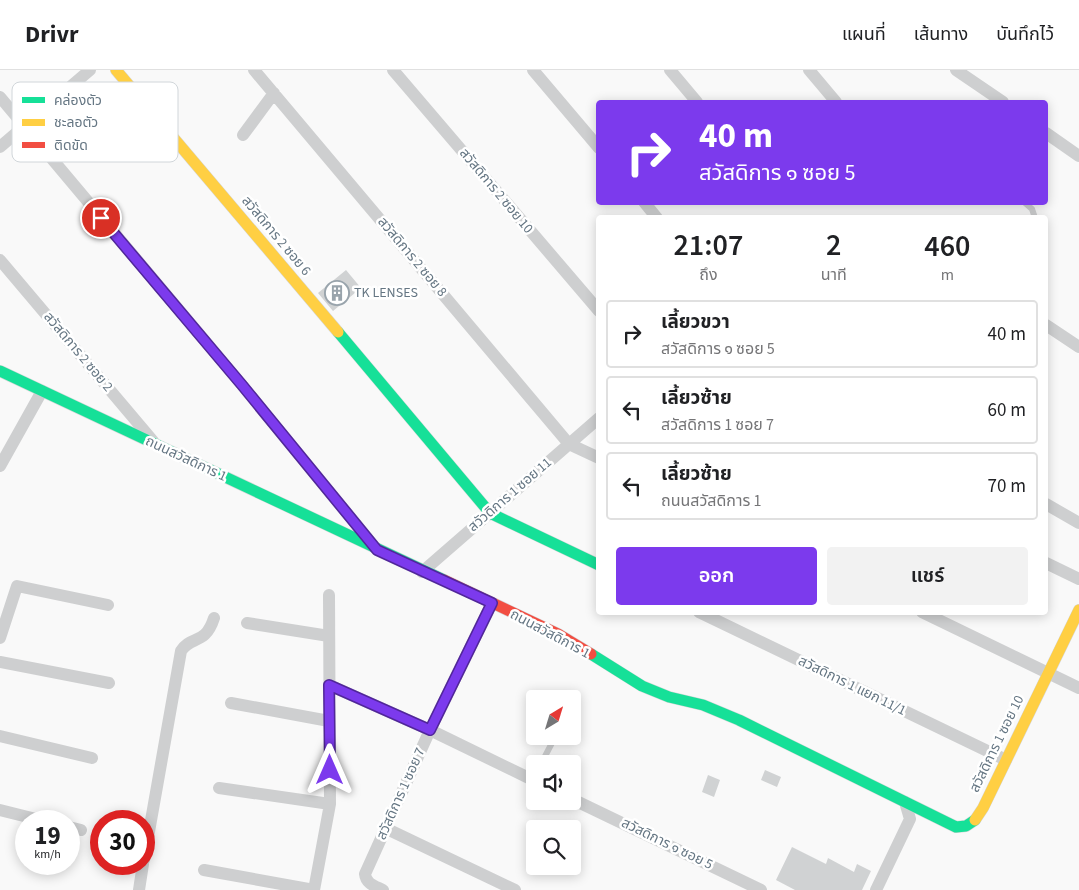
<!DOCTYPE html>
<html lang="th">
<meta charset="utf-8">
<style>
body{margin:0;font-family:"Source Sans 3","Noto Sans Thai",sans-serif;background:#f2f2f2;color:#202124;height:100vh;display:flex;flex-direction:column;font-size:19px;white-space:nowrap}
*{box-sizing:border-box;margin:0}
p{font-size:16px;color:#757577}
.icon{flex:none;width:28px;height:28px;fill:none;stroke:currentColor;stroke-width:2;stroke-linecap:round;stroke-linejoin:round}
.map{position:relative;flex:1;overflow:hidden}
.drawer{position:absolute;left:596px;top:145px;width:452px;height:400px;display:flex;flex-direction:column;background:#fff;border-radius:5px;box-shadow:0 2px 12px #0003}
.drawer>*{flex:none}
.banner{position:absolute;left:596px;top:30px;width:452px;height:105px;border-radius:5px;box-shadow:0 2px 12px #0003;background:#7c3aed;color:#fff;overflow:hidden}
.needle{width:32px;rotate:38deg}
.tools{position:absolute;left:526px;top:620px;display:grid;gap:10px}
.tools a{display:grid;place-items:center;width:55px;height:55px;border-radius:5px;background:#fff;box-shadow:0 2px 12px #0003;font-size:25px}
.speed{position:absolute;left:15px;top:740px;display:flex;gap:10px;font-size:25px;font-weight:700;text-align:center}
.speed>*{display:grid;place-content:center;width:65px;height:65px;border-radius:50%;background:#fff;box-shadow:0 2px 12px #0003;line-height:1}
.speed small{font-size:12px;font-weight:400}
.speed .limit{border:8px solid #d22;background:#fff;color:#111}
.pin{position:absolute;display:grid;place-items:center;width:42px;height:42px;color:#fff;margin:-21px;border:2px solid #fff;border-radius:50%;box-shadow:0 1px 5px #0007}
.me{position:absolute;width:55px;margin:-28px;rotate:0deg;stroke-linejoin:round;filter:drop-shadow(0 0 4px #0008)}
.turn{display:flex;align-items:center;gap:18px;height:105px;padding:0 20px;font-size:22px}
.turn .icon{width:65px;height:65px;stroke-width:2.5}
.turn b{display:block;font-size:35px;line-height:42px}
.eta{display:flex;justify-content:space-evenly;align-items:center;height:85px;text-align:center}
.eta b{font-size:30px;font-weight:600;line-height:35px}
.cta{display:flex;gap:10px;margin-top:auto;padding:10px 20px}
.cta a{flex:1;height:58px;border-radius:5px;background:#7c3aed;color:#fff;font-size:20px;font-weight:600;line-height:58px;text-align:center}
.cta a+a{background:#f2f2f2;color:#202124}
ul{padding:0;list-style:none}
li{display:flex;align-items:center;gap:15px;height:68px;margin:0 10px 8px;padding:0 10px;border:2px solid #e0e0e0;border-radius:5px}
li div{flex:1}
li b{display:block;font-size:19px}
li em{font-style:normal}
header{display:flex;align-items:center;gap:30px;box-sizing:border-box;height:70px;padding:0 25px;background:#fff;border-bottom:1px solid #e0e0e0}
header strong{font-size:24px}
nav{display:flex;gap:28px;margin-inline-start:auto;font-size:18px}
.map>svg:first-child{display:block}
.building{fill:#d0d2d3}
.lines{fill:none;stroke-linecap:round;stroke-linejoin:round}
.fast-casing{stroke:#d5d6d7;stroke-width:12}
.slow-casing{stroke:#d5d6d7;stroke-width:12}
.jam-casing{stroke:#d5d6d7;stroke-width:12}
.lane{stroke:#cecfd0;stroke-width:6}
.street{stroke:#cecfd0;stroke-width:12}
.fast{stroke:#16e098;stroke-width:11}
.slow{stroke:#ffcf43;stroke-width:11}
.jam{stroke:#f24e42;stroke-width:11}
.route-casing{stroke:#51269a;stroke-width:12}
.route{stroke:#7c3aed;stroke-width:9}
.labels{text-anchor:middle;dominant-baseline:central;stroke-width:5;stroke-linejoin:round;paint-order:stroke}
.street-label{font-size:14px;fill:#657683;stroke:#fff}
.poi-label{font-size:14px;fill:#657683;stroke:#fff;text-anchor:start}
.key{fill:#fff;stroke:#d1d6da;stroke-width:1}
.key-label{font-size:14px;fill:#657683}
</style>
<header>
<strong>Drivr</strong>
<nav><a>แผนที่</a><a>เส้นทาง</a><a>บันทึกไว้</a></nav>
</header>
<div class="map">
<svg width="1079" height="820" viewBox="0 0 1079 820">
<rect width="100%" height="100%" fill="#f9f9f9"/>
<path class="building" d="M346,200L361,218L333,241L318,223Z
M765,700L781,707L777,717L761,710Z
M708,705L720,710L714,727L702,722Z
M792,777L826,794L828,788L854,802L857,794L871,801L862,820H795L776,810Z"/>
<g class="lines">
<defs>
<path id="fast" d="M338,262L490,443L599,495
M0,301L444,510
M591,584L642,616L669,627L703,635L739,650L956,757L966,756L975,750"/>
<path id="slow" d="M116,0L338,262
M975,750L983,738L1079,540"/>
<path id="jam" d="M444,510L558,564L591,584"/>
</defs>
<use href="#fast" class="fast-casing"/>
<use href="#slow" class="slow-casing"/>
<use href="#jam" class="jam-casing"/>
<path class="lane" d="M1024,132L1032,139L1035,148
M541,694L554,669"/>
<path class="street" d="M254,0L569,374L599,388
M393,0L599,241
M533,0L599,78
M670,0L697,32
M809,0L836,32
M956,0L1003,32
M0,27L242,315L373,475
M1046,63L1079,86
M243,65L274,23
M0,77L90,0
M644,132L657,148
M0,190L153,371
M1046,255L1079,277
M0,396L42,321
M1046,434L1079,453
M1046,493L1079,509
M422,502L599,348
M699,542L1006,690
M922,542L1079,618
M247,553L329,566
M0,568L17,516L108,535
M0,592L109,613
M329,615L430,660L535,711
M231,633L329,651
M0,666L92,688
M219,718L330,734
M572,729L761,820
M0,740L44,751
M69,757L81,760
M385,758L515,820
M144,790L181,581C191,565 205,576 214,548
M204,800L314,820
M139,820L143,794
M314,820L330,734L329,525
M383,820C375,816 366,814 365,804L430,660L492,533
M876,820L910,749L905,732"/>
<use href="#fast" class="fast"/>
<use href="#slow" class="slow"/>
<use href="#jam" class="jam"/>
</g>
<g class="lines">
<defs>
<path id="route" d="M101,148L242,315L377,480L492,533L430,660L329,615L330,700"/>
</defs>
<use href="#route" class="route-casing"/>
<use href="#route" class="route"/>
</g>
<defs>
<symbol id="building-ring" viewBox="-11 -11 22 22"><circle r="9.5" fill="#fff" stroke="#99a4ac" stroke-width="1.5"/><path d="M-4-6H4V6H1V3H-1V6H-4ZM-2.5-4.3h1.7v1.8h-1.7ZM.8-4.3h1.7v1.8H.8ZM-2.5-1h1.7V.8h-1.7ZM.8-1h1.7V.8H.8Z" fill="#99a4ac"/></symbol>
</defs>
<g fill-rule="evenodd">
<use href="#building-ring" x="323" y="209" width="28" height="28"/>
</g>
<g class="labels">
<g class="street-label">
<text transform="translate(496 121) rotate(50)">สวัสดิการ 2 ซอย 10</text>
<text transform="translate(276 166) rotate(50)">สวัสดิการ 2 ซอย 6</text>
<text transform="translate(412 187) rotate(50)">สวัสดิการ 2 ซอย 8</text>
<text transform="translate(78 282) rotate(50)">สวัสดิการ 2 ซอย 2</text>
<text transform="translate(186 389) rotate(25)">ถนนสวัสดิการ 1</text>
<text transform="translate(510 425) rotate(-41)">สวัวดิการ 1 ซอย 11</text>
<text transform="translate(550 564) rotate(28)">ถนนสวัสดิการ 1</text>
<text transform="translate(852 616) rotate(26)">สวัสดิการ 1 แยก 11/1</text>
<text transform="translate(997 674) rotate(-64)">สวัสดิการ 1 ซอย 10</text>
<text transform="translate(401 724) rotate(-66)">สวัสดิการ 1 ซอย 7</text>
<text transform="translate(667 774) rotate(26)">สวัสดิการ ๑ ซอย 5</text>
</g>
<g class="poi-label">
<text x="354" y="223">TK LENSES</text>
</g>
</g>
<rect x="12" y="12" width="166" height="80" rx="8" class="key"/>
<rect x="22" y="27" width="23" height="6" fill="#16e098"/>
<rect x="22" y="49" width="23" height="7" fill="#ffcf43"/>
<rect x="22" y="72" width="23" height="6" fill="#f24e42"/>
<g class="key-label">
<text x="54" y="35">คล่องตัว</text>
<text x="54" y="57">ชะลอตัว</text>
<text x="54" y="80">ติดขัด</text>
</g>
</svg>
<div class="tools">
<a><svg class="needle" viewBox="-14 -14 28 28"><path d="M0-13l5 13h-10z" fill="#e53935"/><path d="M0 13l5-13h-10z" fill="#757577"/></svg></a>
<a><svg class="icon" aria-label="sound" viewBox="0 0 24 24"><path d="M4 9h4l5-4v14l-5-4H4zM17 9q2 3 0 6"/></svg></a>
<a><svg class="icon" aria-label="search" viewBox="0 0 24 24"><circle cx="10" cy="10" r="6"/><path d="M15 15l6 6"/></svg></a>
</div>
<div class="speed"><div>19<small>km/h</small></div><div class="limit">30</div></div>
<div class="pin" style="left:101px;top:148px;background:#d93025"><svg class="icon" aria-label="arrive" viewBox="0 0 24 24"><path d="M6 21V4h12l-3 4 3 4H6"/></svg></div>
<svg class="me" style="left:330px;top:700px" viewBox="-20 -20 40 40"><path d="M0-17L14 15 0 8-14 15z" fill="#7c3aed" stroke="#fff" stroke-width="4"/></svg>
<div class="banner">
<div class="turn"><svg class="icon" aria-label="right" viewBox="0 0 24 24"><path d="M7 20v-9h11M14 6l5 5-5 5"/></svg><div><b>40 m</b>สวัสดิการ ๑ ซอย 5</div></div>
</div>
<section class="drawer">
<div class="eta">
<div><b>21:07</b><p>ถึง</p></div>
<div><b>2</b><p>นาที</p></div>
<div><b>460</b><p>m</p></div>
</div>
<ul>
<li><svg class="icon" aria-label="right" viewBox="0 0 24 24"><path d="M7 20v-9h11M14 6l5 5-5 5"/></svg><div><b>เลี้ยวขวา</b><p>สวัสดิการ ๑ ซอย 5</p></div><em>40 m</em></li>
<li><svg class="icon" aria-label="left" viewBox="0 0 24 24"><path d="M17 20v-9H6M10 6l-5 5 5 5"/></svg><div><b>เลี้ยวซ้าย</b><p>สวัสดิการ 1 ซอย 7</p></div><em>60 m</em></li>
<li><svg class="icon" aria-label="left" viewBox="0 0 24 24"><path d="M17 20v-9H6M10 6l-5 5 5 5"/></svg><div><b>เลี้ยวซ้าย</b><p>ถนนสวัสดิการ 1</p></div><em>70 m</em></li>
</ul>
<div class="cta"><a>ออก</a><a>แชร์</a></div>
</section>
</div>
